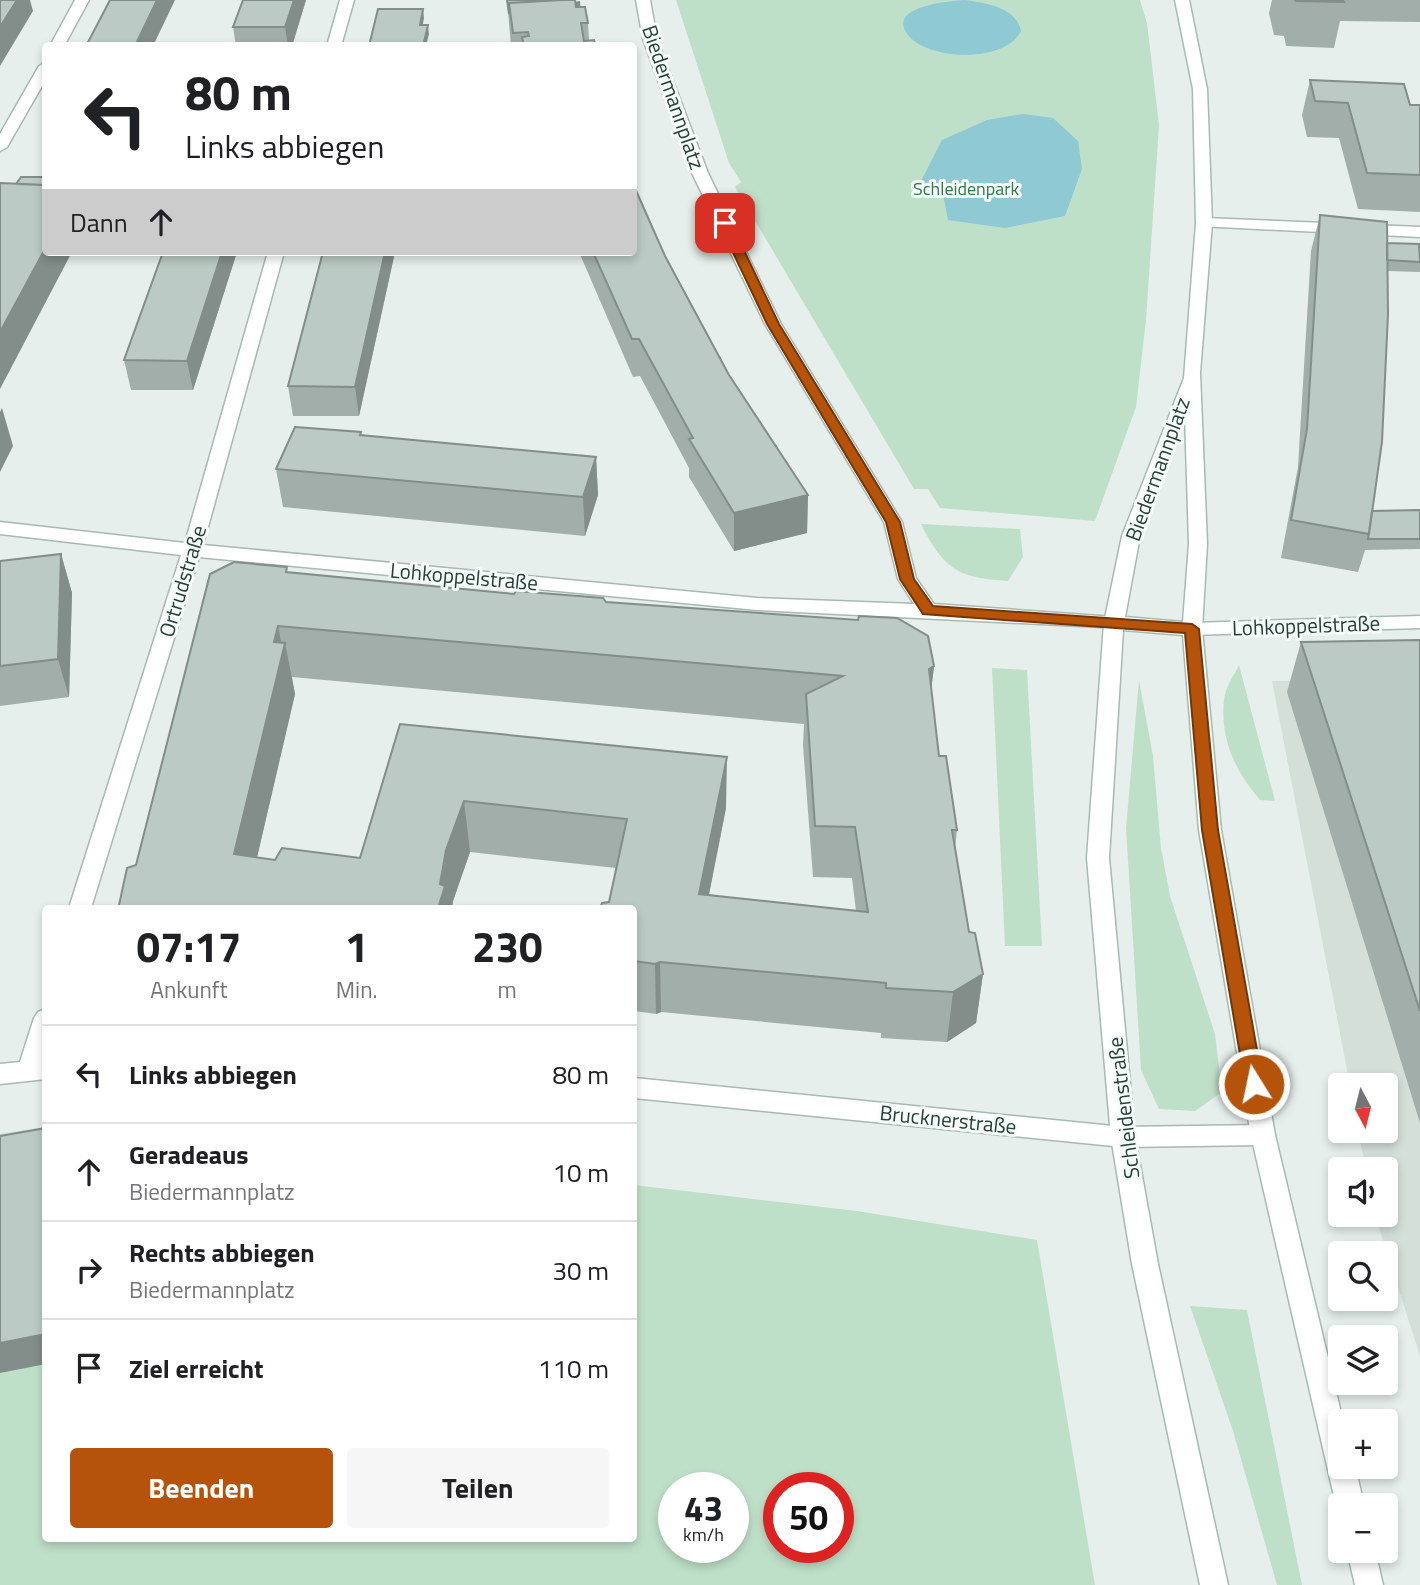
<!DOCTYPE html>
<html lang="de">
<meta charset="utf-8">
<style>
body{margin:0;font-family:"Titillium Web",sans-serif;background:#f6f6f6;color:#202124;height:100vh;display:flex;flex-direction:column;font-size:26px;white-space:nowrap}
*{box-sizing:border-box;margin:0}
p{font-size:23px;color:#757577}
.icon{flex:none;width:38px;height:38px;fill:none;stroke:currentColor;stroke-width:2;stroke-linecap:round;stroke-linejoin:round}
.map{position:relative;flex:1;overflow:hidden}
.panel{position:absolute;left:42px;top:905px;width:595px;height:637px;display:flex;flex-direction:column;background:#fff;border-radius:7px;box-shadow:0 4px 10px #0003}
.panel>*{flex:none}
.top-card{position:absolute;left:42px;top:42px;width:595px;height:214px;border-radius:7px;box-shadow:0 4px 10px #0003;background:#fff;color:#202124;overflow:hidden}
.needle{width:46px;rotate:173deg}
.buttons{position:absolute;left:1328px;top:1073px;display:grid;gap:14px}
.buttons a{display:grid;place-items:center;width:70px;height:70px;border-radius:7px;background:#fff;box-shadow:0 4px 10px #0003;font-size:35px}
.speed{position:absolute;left:658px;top:1472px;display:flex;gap:14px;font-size:35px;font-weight:700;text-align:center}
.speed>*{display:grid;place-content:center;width:91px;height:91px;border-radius:50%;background:#fff;box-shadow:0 4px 10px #0003;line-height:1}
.speed small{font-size:18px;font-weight:400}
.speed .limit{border:10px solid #d22;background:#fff;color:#111}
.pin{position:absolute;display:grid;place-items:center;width:60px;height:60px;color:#fff;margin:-30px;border-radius:14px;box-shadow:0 4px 10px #0006}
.me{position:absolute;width:77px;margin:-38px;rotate:350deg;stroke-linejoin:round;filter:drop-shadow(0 0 5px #0008)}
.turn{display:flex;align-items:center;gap:24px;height:147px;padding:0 28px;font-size:32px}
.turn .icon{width:91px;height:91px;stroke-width:2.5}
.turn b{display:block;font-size:49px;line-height:60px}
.then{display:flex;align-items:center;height:66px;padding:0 28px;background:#0003;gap:14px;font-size:26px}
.eta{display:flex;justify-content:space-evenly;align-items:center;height:119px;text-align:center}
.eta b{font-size:42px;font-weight:700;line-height:49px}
.cta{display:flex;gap:14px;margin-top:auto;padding:14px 28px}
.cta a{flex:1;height:80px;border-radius:7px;background:#b45309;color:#fff;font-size:28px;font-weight:700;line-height:80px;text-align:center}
.cta a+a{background:#f6f6f6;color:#202124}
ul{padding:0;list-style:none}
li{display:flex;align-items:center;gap:21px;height:98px;padding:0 28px;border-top:2px solid #e0e0e0}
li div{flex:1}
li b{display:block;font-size:26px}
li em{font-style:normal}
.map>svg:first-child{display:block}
.built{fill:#d4dfda}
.green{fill:#bfe0c8;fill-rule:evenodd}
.water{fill:#8ec9d4}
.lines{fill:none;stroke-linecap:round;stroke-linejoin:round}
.minor-casing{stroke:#a8b8b2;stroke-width:3}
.secondary-casing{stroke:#a4bbb3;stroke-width:3}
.minor{fill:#fff;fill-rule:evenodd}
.secondary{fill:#fff;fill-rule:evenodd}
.wall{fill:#a1aea9;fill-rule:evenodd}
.shaded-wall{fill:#838d89}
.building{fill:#bbcac4;stroke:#838d89;stroke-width:2;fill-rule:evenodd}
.route{fill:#b45309;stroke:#753606;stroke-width:2}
.labels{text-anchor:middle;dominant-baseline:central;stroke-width:6;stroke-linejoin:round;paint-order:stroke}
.far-park-label{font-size:18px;fill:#2d7a4b;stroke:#f7fbf9}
.street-label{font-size:21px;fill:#24423a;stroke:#f7fbf9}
</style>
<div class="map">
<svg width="1420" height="1585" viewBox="0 0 1420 1585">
<rect width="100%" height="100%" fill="#e6efeb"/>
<path class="built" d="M1420,679V1356L1375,1215L1386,1214V1169H1366L1358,1131L1386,1130V1085H1350L1272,681Z"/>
<path class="green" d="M676,0H1140L1147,23L1159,125L1146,320L1136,407L1095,521L940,508L928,489H914L735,187L741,182L729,163Z
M921,524L1020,529L1023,557L1008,581C959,578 944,570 921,524Z
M1239,665L1275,801L1260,800C1235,771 1220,739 1224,700C1225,688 1234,675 1239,665Z
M992,668L1027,670L1042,946H1005Z
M1139,680L1153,756L1161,848L1170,896L1215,1034L1222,1092L1195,1111L1159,1109L1141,1070L1126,828Z
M45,1127L46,1538H634V1185L857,1211L1037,1240L1095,1585H0V1134ZM674,1488H733V1547H674ZM779,1488H838V1547H779Z
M1190,1306L1247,1310L1302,1585H1277L1233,1431Z"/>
<path class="water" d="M965,0C986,3 1016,7 1021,31C1006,63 928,61 908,35C885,6 951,1 965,0Z
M1023,114L1053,118L1078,141L1082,169L1065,216L1005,228L948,220L944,199L920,183L942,140L987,120Z"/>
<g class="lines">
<defs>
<path id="minor" d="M75,0H89L64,46H50Z
M340,0H354L341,46H327Z
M636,0H650L657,39L708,173L781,324L902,522L916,578L934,604L1114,617L1121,618L1124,623L1121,628L757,610L199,557L91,908H69L181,555L0,534V522L185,543L268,252H284L203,545L757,598L914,604L898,579L884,522L765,324L692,173L643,39Z
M46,62V79L7,147L0,151V134L39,66Z
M1204,218L1420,227V237L1199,226V220Z
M1420,616V628L1192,635L1182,629L1192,623Z
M46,1009V1079L0,1084V1064L20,1062L34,1018L38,1012Z
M634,1078L1123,1127L1263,1125L1272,1128L1275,1135L1272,1142L1263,1145L1123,1147L634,1098Z"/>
<path id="secondary" d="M1175,0H1189L1207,89L1212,223L1200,373L1207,544L1202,629L1221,830L1275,1135L1343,1421H1340V1466H1355L1364,1505H1340V1515L1336,1505L1251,1135L1199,830L1183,635L1123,630L1109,858L1135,1137L1158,1264L1228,1585H1200L1132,1264L1111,1137L1087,858L1104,623L1122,536L1184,378L1196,223L1193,89ZM1185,414L1189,544L1183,622L1125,617L1140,536Z
M1347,1550H1375L1383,1585H1355Z"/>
</defs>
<use href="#minor" class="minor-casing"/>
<use href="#secondary" class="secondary-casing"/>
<use href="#minor" class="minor"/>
<use href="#secondary" class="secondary"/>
</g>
<path class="wall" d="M243,0H306L292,46H236L233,27Z
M507,0L580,7L588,23L589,40L595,46H511Z
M1272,0H1420V22L1340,21L1334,48L1286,46L1284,36L1274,35L1269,13Z
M1310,80L1410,105H1420V212L1358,209L1339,138L1307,137L1302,115Z
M1320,215L1387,243L1420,247V272L1387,271L1372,511L1420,510V549L1365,550L1358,572L1281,558L1298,467L1311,251Z
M163,252H237L193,390H131L124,360Z
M395,252L359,416H293L288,386Z
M579,252H634L665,256L729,375L808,495L807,533L734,551L689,477V468L640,376L633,377Z
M596,457L598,495L585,536L283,507L276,469Z
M61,554L72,593L69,697L0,706V561Z
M288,572L514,594L606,602L934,666L931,691L939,756L957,830L955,850L969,932L983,974L976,1023L947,1042L881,1038V1033L661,1012L656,1014L634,1011V908L609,902L616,868L470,852L453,901L452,908H120L119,905L136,865ZM292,677L804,724L803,745L813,877L852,878L856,911L709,895L726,808L400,724L360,858L275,860L257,857L295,694Z
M1420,640V1123L1287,692L1301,642Z"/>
<path class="shaded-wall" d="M17,0H30L33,11L0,66V27Z
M157,0H175L153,46H135Z
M294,0H306L292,46H288L285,27Z
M580,1L582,35L574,2Z
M423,9L424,18L421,34L420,25Z
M428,25L429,34L426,46H423Z
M46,247V252H72L0,389V332Z
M222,252H237L193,390L187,361Z
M385,252H395L359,416L355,387Z
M2,408L13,446L0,472V412Z
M596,457L598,495L585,536L583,497Z
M808,495L807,533L734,551V513Z
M61,554L72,593L69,697L58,659Z
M278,626L283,652L285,643L295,694L246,905L234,854Z
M934,666L928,717L929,669Z
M727,757L726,808L699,944V894Z
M464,801L470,852L453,901L452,908H438L440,884L446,850Z
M660,962L661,1012L656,1014L655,964Z
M983,974L976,1023L947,1042L953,992Z
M46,1334V1364L0,1373V1343Z"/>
<path class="building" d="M0,0H17L0,27Z
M110,0H157L135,46H86Z
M243,0H294L285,27H233Z
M507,0H562L509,3V14Z
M562,0H575L576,7H585L588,23H581L584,41L594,40L595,46H524L522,37L529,36L528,32L513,33L509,3Z
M1295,0H1343L1344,2L1296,1Z
M378,9H423L420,25H428L423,46H369Z
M1310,80L1404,84L1410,105H1420V175L1367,173L1348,103L1315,101Z
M21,177H46V185L16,184Z
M0,183L46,185V247L0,332Z
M634,186L665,256L729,375L808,495L734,513L689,439L693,438L639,339H632L593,252H634Z
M1320,215L1387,222L1388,314L1382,442L1369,534L1291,520L1307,429Z
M1387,243L1419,244L1420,262L1387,260Z
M163,252H222L187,361L124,360Z
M323,252H385L355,387L288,386Z
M295,427L361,432L360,435L596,457L583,497L276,469Z
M1420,510V539H1368L1372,511Z
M61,554L58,659L0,666V561Z
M234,562L287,567L286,572L514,594L516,591L603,598L606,602L858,620L859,616L897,618L928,636L934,666L929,669L939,756H946L957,830H952L969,932L975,933L983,974L953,992L886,988V983L660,962L655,964L634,961V908H600L602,903L609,902L627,819L464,801L446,850L440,884L445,886L438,908H124L119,905L127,868L136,865L210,574ZM278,626L843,676L806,694L815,826L855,827L868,912L699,894L727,757L400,724L360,858L282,848L275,860L234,854L285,643L274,642Z
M1420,640V1011L1301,642Z
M46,1128V1334L0,1343V1136Z"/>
<path class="route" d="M725,220L731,223L779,324L900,522L914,579L933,606L1192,624L1199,629L1218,830L1263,1084L1261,1089L1254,1091L1245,1084L1202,830L1185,633L923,614L900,579L886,522L767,324L719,223Z"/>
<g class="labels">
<g class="far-park-label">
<text x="966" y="188">Schleidenpark</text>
</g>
<g class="street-label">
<text transform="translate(674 97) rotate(71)">Biedermannplatz</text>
<text transform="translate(1157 469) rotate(-70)">Biedermannplatz</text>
<text transform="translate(464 576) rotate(5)">Lohkoppelstraße</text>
<text transform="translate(182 581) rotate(-73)">Ortrudstraße</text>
<text transform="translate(1306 625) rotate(-2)">Lohkoppelstraße</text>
<text transform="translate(1123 1108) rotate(-97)">Schleidenstraße</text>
<text transform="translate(948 1119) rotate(6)">Brucknerstraße</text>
</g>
</g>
</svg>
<div class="buttons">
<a><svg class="needle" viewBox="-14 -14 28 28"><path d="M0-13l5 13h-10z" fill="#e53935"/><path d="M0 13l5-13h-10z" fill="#757577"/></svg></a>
<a><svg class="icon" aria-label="sound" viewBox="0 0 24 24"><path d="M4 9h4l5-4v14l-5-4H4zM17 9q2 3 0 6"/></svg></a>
<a><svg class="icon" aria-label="search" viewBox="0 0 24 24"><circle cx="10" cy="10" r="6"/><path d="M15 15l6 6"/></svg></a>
<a><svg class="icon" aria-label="layers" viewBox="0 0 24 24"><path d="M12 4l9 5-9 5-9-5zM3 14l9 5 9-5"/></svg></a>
<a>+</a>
<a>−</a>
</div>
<div class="speed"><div>43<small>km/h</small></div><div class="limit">50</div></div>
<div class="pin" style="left:725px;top:223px;background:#d93025"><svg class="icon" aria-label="arrive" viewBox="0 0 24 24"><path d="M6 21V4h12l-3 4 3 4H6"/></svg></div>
<svg class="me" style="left:1254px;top:1084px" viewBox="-20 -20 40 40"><circle r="17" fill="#b45309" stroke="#fff" stroke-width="3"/><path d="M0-11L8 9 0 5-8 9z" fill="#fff"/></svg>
<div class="top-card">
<div class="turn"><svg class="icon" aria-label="left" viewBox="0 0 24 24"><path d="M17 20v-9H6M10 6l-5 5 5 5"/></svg><div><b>80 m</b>Links abbiegen</div></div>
<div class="then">Dann<svg class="icon" aria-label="ahead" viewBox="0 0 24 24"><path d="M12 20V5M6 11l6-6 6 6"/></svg></div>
</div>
<section class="panel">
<div class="eta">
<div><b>07:17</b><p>Ankunft</p></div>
<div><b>1</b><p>Min.</p></div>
<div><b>230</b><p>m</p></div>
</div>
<ul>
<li><svg class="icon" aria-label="left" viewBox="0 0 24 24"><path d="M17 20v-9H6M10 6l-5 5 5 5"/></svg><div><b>Links abbiegen</b></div><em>80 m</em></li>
<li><svg class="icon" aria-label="ahead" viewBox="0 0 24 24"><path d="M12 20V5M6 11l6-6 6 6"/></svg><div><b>Geradeaus</b><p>Biedermannplatz</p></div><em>10 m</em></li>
<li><svg class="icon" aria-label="right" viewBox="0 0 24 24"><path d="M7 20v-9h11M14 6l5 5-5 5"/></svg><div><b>Rechts abbiegen</b><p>Biedermannplatz</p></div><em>30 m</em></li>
<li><svg class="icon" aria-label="arrive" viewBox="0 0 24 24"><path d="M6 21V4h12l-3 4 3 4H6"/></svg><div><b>Ziel erreicht</b></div><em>110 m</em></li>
</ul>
<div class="cta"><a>Beenden</a><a>Teilen</a></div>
</section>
</div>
